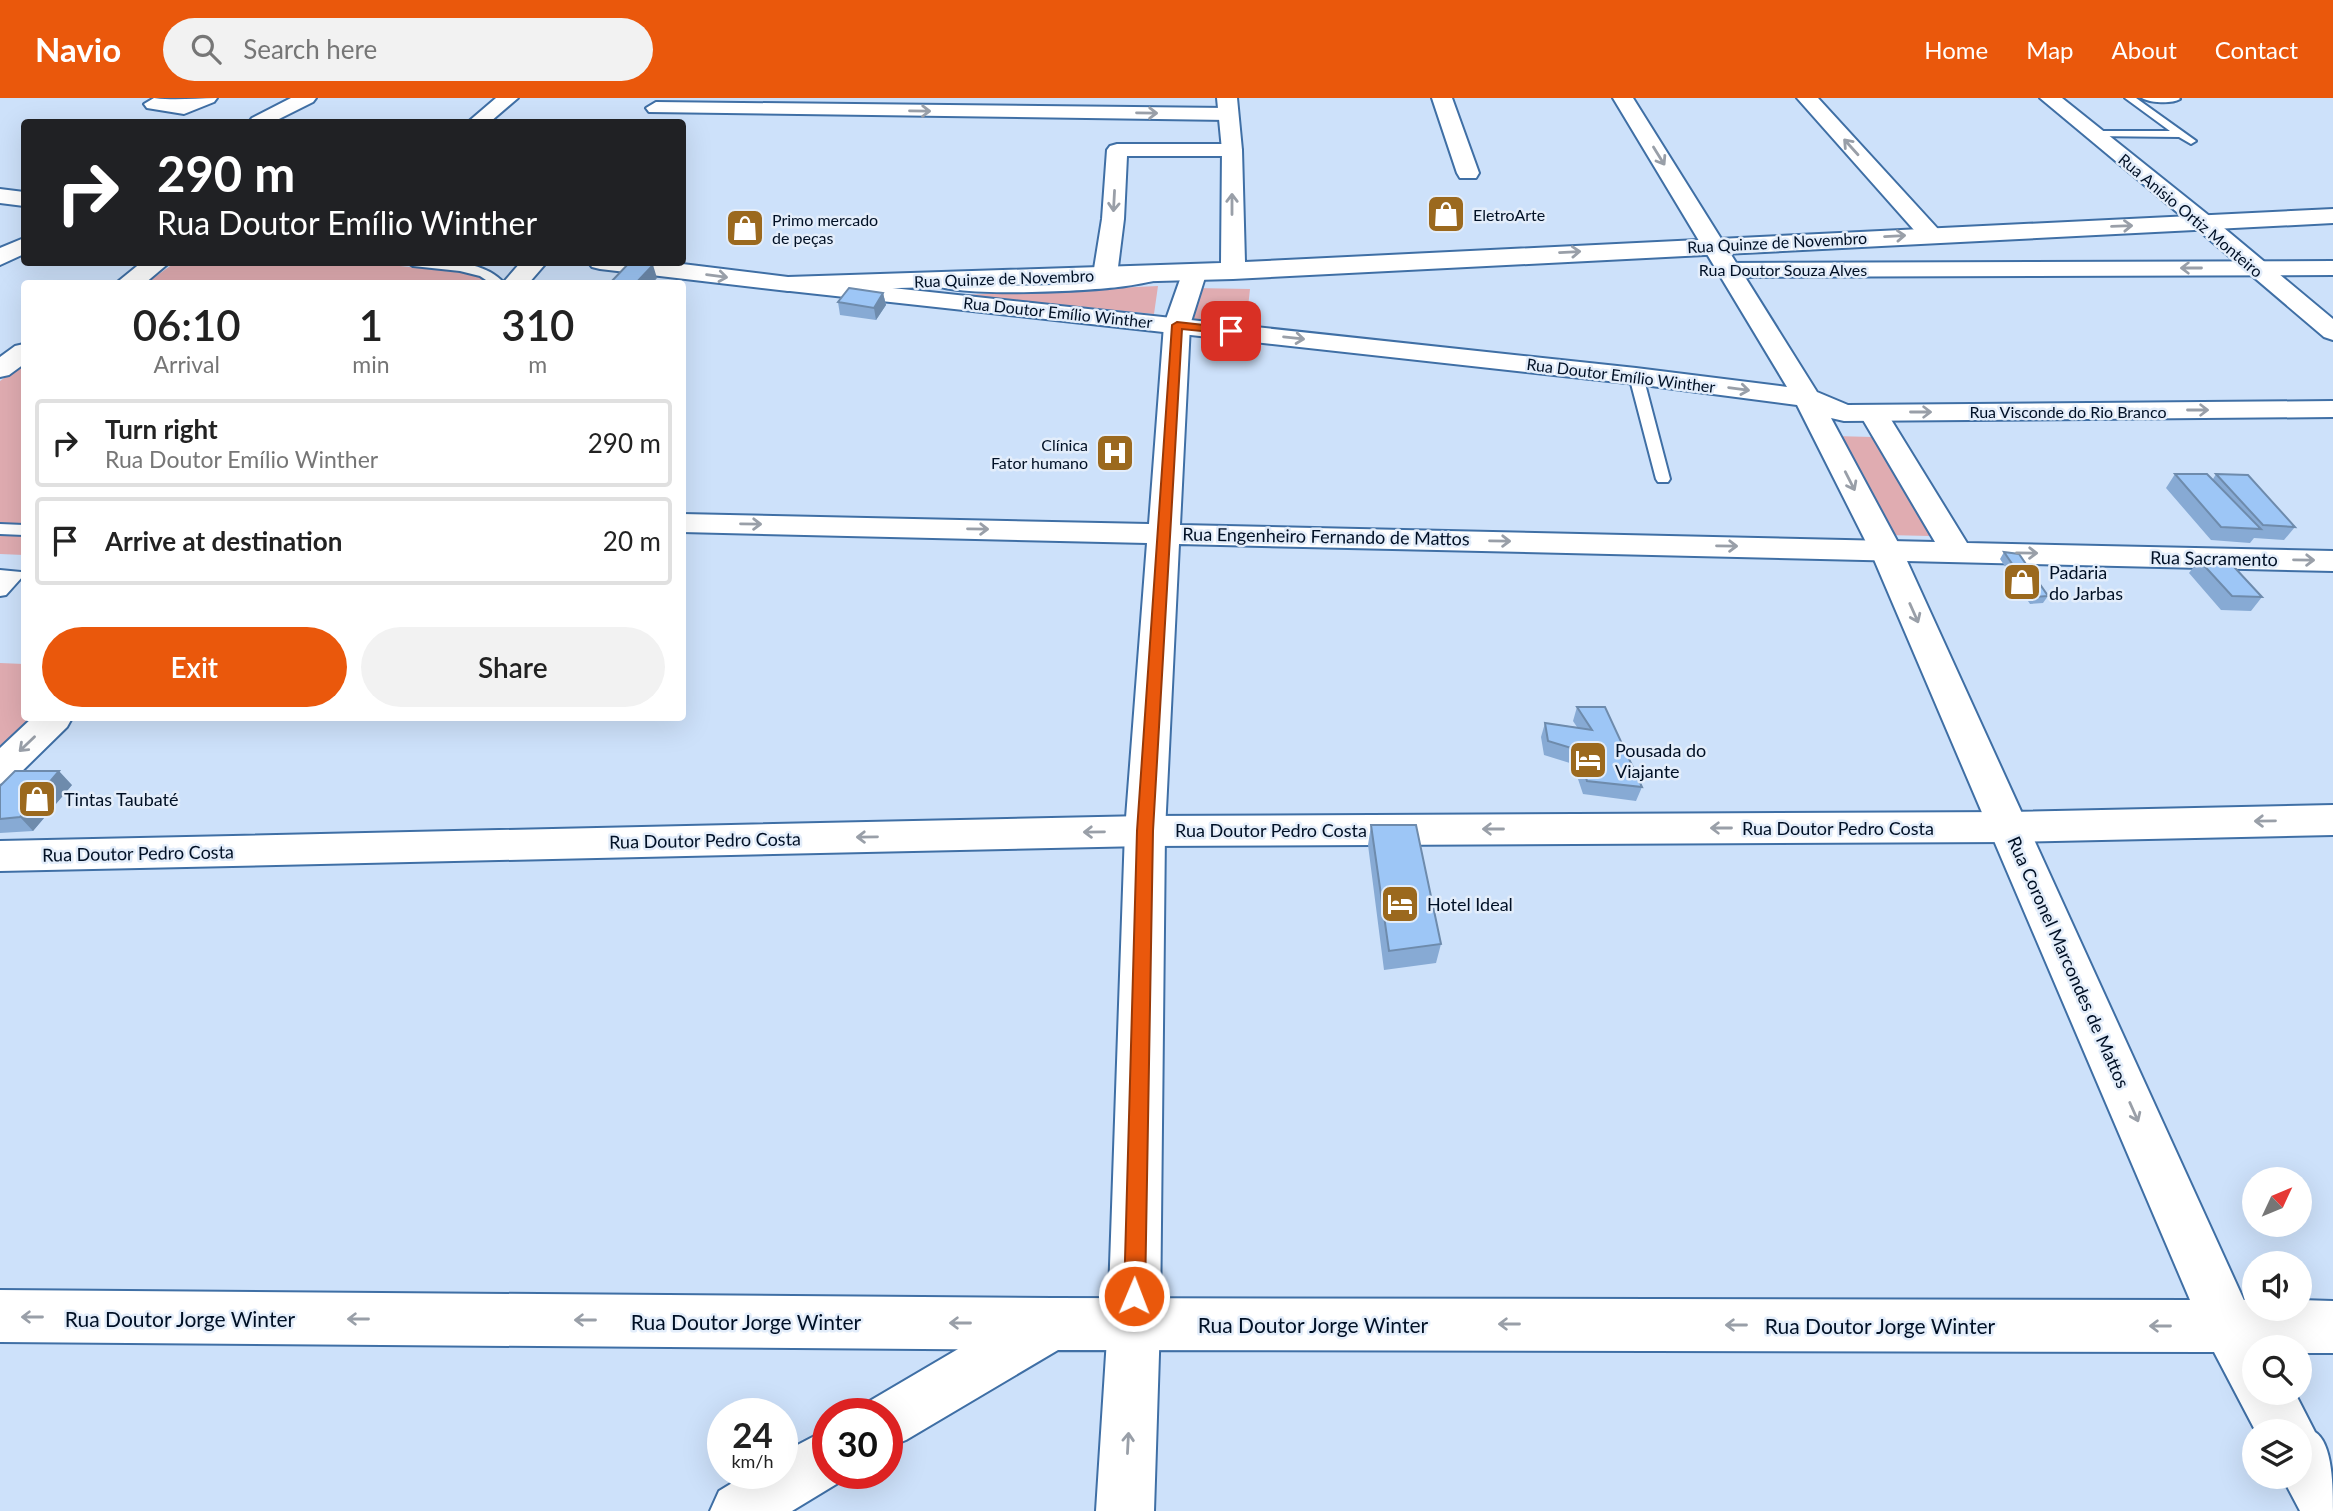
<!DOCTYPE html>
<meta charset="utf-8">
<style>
body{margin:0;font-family:Lato,sans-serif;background:#f2f2f2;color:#222;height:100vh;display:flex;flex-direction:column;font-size:26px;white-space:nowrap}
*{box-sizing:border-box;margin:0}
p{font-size:23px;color:#767676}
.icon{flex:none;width:38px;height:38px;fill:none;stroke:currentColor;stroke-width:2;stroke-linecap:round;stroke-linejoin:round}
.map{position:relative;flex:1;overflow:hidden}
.sheet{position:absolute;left:21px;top:182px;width:665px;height:441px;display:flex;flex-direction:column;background:#fff;border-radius:7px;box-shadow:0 7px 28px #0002}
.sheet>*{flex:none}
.banner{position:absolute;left:21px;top:21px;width:665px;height:147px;border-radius:7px;box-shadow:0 7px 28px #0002;background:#202124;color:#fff;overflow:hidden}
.needle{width:46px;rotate:46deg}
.controls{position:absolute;left:2242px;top:1069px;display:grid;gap:14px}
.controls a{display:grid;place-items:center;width:70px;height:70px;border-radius:50%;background:#fff;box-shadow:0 7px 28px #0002;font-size:35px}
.speed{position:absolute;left:707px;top:1300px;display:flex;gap:14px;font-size:35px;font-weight:700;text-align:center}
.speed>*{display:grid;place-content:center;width:91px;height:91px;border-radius:50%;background:#fff;box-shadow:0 7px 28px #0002;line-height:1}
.speed small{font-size:18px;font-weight:400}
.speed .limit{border:10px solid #d22;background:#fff;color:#111}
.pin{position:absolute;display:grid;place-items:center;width:60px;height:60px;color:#fff;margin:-30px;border-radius:14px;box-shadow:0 4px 10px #0006}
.me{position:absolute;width:77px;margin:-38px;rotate:1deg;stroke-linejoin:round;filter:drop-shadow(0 0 5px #0008)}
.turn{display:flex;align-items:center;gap:24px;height:147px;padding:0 21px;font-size:32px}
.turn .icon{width:91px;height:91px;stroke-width:2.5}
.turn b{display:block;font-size:49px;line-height:60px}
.eta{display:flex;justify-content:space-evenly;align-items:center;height:119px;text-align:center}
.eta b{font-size:42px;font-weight:600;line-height:49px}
.button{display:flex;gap:14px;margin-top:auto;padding:14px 21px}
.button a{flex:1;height:80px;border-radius:42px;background:#ea580c;color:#fff;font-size:28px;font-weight:600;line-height:80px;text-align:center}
.button a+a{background:#f2f2f2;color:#222}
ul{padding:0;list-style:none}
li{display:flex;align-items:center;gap:21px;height:88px;margin:0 14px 10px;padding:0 7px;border:4px solid #e0e0e0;border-radius:7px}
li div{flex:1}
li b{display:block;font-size:26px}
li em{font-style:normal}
header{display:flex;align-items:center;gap:42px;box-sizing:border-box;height:98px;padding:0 35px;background:#ea580c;color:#fff}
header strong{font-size:33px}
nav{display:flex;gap:38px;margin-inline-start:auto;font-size:24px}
.search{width:490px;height:63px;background:#f2f2f2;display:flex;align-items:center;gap:18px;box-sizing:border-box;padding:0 24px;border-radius:38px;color:#767676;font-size:26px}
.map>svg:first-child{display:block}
.green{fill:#e0acb1}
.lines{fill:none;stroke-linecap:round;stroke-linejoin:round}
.service-casing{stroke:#3f6fa5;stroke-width:4}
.minor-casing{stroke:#3f6fa5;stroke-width:4}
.tertiary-casing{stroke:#3f6fa5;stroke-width:4}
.secondary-casing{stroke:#3f6fa5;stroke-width:4}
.service{fill:#fff;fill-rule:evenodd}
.minor{fill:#fff;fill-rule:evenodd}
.tertiary{fill:#fff;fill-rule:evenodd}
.secondary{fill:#fff;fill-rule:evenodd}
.wall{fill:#87aad4}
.shaded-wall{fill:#6e8bac}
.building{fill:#9dc6f6;stroke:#6e8bac;stroke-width:2}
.oneway{stroke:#999fa8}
.route{fill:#ea580c;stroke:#983908;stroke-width:2}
.labels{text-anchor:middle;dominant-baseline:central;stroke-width:5;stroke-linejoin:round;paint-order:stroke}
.far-poi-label{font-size:16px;fill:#001025;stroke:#e3edfa;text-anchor:start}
.far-street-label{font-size:16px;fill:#001025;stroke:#e3edfa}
.street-label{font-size:18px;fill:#001025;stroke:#e3edfa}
.poi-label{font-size:18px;fill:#001025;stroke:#e3edfa;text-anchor:start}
.near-street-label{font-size:21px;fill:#001025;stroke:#e3edfa}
</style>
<header>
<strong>Navio</strong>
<div class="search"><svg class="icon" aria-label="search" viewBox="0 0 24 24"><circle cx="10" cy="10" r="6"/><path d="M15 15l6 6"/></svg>Search here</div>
<nav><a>Home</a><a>Map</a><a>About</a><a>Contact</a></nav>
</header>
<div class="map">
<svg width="2333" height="1413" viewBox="0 0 2333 1413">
<rect width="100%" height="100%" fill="#cde1fa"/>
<path class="green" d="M176,164L373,165L482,177L492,186H145Z
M1158,188L1154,216L961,197Z
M1194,190L1250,191L1246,228L1185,222Z
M24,266V457L0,456V283Z
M1833,338L1873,339L1930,438L1886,437Z
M0,565L24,566V620H37L0,655Z"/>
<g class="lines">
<defs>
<path id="service" d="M2125,0H2136L2196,43L2191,46L2179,39L2090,38V34L2094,33H2170Z
M2142,0H2179L2180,1C2172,6 2150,5 2142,0Z
M407,164C438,164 482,159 505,186H492L480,178L460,173L413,168Z
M1167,172L1173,176L1171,179C1154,183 1136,187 1118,189C1084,193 947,201 924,183L930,179C995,193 1103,189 1167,172Z
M1636,274L1643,278L1670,381L1668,384H1658L1656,381L1629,278Z
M0,426L24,427V437L0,436Z
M0,472L21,474L23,478L6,497L0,498Z"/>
<path id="minor" d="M154,0C177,3 194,0 217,0L214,4L184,16L147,10L144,6Z
M291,0H316L313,4L273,24H249L252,20Z
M496,0H518L490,24H468Z
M1432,0H1452L1479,75L1476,80H1460L1457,75Z
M1797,0H1818L1938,131L1942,136L1938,141H1922Z
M656,4L1228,10L1235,12L1238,16L1235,20L1228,22L649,14L646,10Z
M1117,46H1232L1239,48L1242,52L1239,56L1232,58H1127L1124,121L1117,177L1114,182L1105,184L1096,182L1093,177L1102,121L1107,52L1110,48Z
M2204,118L2212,120L2333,221V242L2324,239L2196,130L2193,125L2196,120Z
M24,140V156L0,167V150Z
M1195,166L1204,168L1207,173L1190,227L1180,427L1935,444L1859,315L1863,309L1873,307L1883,309L1887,315L1967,445L2333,453V473L1179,446L1165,733L1160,1225L1154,1413H1096L1108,1225L1125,733L1147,445L682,434V416L1149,426L1164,227L1183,173L1186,168Z
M0,1192L1052,1200L1071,1207L1078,1226L1071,1245L1052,1252L0,1244Z
M2228,1202H2254V1211H2300V1202L2333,1203V1255H2300V1250H2254V1255L2228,1254L2209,1247L2202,1228L2209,1209Z"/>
<path id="tertiary" d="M1613,0H1633L1817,294L1848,307L2333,303V319L1844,323L1831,320L1902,452L2247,1209L2269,1250H2254V1295H2295L2315,1334C2333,1345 2333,1391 2333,1413H2300L2282,1379H2300V1334H2256L2214,1254L1058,1252L906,1342L887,1350V1316H862L868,1304L1033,1207L1052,1200L2190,1202L1870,452L1797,307L1636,286L790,193L781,191L778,186L781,181L790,179L1636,270L1787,289Z
M2040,0H2062L2212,120L2215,125L2212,130H2196Z
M828,1331V1376H849L848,1379L792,1413H710L719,1393L747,1376H782V1355Z"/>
<path id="secondary" d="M1217,0H1237L1242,52L1245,164L2333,111V125L1233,181L788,193L600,171L592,169L588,164H666L788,179L1221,165L1222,52Z
M0,91L24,94V108L0,105Z
M2333,163V177L1726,179L1717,177L1714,172L1717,167L1726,165Z
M142,164H170L144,186H115Z
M521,164H547L528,186H502Z
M24,246V266L9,277L0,279V259L15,248Z
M32,620H72L67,629L13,682L0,686V650Z
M2333,707V737L2010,744L1145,748L0,773V743L1145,718L2010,714Z"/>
</defs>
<use href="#service" class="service-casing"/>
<use href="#minor" class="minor-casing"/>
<use href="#tertiary" class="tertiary-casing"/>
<use href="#secondary" class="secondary-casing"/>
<use href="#service" class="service"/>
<use href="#minor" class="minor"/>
<use href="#tertiary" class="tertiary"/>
<use href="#secondary" class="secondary"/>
</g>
<path class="wall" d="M883,195L886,207L876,222L840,217L838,204Z
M2175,376L2213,381L2216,376L2295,429L2284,442L2254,440L2250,445L2211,442L2166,390Z
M2004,454L2048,498L2043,505L2030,506L2000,461Z
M2199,462L2262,499L2251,513L2221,512L2189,475Z
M1577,609L1642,689L1636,703L1583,696L1573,666L1544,657L1541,639L1545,625L1577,629L1573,623Z
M72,687L33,733L0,735V688Z
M1371,727L1441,846L1436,865L1384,872L1368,747Z"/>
<path class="shaded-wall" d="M653,167L657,180L652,186H635Z
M883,195L886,207L876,222L874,210Z
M59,673L72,687L33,733L20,719Z"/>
<path class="building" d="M630,164L653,167L635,186H609Z
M849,190L883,195L874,210L838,204Z
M2175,376H2207L2261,431L2221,429Z
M2216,376L2248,377L2295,429L2263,427Z
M2004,454L2019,456L2048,498L2035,499Z
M2223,457L2262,499L2232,498L2199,462Z
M1577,609H1605L1642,689L1587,683L1578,652L1548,643L1545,625L1592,632Z
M15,673H59L20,719L0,721V688Z
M1371,727H1416L1441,846L1389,853Z"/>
<defs><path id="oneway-shaft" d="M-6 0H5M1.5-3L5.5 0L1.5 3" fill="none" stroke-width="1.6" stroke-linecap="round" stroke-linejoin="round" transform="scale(1.75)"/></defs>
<g class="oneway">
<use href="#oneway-shaft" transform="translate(920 13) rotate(1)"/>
<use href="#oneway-shaft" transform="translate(1147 15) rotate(1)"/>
<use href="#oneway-shaft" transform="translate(1851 49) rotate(-132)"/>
<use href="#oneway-shaft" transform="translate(1659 58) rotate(58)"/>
<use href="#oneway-shaft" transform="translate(1114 103) rotate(93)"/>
<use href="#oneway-shaft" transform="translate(1232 106) rotate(-90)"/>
<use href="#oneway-shaft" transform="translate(2122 128) rotate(-2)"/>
<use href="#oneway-shaft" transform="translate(1895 138) rotate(-3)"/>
<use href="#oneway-shaft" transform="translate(1570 154) rotate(-3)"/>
<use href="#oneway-shaft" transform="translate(2191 170) rotate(180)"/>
<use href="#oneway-shaft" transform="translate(717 178) rotate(7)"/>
<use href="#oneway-shaft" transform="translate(1294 240) rotate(6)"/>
<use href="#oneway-shaft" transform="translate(1739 291) rotate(8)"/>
<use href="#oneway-shaft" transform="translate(2198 312)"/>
<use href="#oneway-shaft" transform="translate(1921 314)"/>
<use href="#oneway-shaft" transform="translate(1850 383) rotate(63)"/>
<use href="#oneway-shaft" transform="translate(751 426) rotate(1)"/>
<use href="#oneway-shaft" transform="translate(978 431) rotate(1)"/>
<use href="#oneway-shaft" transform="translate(1500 443) rotate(1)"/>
<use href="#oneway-shaft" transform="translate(1727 448) rotate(1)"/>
<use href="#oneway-shaft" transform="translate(2027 455) rotate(1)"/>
<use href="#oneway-shaft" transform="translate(2304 462) rotate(1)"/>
<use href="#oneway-shaft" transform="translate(1914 515) rotate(66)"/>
<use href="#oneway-shaft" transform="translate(27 646) rotate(136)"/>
<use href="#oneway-shaft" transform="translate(2265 723) rotate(179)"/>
<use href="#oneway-shaft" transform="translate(1721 730) rotate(180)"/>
<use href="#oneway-shaft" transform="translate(1493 731) rotate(180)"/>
<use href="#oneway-shaft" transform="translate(1094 734) rotate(179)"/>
<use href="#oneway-shaft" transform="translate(867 739) rotate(179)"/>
<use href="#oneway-shaft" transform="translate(2134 1014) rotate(66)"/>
<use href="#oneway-shaft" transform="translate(32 1219) rotate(-180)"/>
<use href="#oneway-shaft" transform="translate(358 1221) rotate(-180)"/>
<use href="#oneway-shaft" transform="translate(585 1222) rotate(-180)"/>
<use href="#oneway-shaft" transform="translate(960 1225) rotate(-180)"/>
<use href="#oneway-shaft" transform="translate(1509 1226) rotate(-180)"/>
<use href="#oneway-shaft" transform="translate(1736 1227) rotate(-180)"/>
<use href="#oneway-shaft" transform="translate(2160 1228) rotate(-180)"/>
<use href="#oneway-shaft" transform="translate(1128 1345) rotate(-87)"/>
</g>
<path class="route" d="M1177,224L1231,230L1237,233L1231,236L1182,231L1153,733L1145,1198L1142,1206L1134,1209L1127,1206L1124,1198L1137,733L1172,227Z"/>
<defs>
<symbol id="shop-square" viewBox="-11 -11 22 22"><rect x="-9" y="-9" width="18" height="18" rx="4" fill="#9b691e" stroke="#e3edfa"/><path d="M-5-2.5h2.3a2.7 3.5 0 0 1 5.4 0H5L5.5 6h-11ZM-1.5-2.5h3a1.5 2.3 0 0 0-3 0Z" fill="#fff"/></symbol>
<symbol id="hospital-square" viewBox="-11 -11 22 22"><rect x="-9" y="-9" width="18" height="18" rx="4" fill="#9b691e" stroke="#e3edfa"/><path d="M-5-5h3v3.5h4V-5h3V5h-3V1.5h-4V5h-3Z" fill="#fff"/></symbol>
<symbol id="hotel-square" viewBox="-11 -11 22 22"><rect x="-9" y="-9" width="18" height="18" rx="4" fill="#9b691e" stroke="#e3edfa"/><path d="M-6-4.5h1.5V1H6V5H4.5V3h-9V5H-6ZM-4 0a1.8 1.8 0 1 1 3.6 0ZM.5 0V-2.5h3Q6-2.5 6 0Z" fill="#fff"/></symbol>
</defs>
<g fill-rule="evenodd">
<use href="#shop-square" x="1424" y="94" width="44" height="44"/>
<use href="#shop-square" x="723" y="108" width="44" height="44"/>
<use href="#hospital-square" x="1093" y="333" width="44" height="44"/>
<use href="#shop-square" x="2000" y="462" width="44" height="44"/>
<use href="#hotel-square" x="1566" y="640" width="44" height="44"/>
<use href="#shop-square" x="15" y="679" width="44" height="44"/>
<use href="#hotel-square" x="1378" y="784" width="44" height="44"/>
</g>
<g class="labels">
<g class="far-poi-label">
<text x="1473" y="116">EletroArte</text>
<text x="772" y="121">Primo mercado<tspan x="772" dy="18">de peças</tspan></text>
<text x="1088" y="346" text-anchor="end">Clínica<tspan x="1088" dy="18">Fator humano</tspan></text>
</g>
<g class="far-street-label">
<text transform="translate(2191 117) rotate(40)">Rua Anísio Ortiz Monteiro</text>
<text transform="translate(1777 144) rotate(-3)">Rua Quinze de Novembro</text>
<text x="1783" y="171">Rua Doutor Souza Alves</text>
<text transform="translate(1004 180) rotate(-2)">Rua Quinze de Novembro</text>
<text transform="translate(1058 214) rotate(6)">Rua Doutor Emílio Winther</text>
<text transform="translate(1621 277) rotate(7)">Rua Doutor Emílio Winther</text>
<text x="2068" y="313">Rua Visconde do Rio Branco</text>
</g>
<g class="street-label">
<text transform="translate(1326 438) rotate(1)">Rua Engenheiro Fernando de Mattos</text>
<text transform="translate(2214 460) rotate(1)">Rua Sacramento</text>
<text x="1838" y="730">Rua Doutor Pedro Costa</text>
<text x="1271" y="732">Rua Doutor Pedro Costa</text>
<text transform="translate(705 742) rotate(-1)">Rua Doutor Pedro Costa</text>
<text transform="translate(138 755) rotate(-1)">Rua Doutor Pedro Costa</text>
<text transform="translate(2069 864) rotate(66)">Rua Coronel Marcondes de Mattos</text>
</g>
<g class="poi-label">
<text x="2049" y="474">Padaria<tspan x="2049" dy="21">do Jarbas</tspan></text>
<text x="1615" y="652">Pousada do<tspan x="1615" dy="21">Viajante</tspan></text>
<text x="64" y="701">Tintas Taubaté</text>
<text x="1427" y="806">Hotel Ideal</text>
</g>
<g class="near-street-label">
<text x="180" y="1220">Rua Doutor Jorge Winter</text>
<text x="746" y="1223">Rua Doutor Jorge Winter</text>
<text x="1313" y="1226">Rua Doutor Jorge Winter</text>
<text x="1880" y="1227">Rua Doutor Jorge Winter</text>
</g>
</g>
</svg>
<div class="controls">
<a><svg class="needle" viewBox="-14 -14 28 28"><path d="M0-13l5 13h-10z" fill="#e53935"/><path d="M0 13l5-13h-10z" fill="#767676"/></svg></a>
<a><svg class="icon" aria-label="sound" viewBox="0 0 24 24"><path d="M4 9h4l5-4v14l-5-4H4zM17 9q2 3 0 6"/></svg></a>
<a><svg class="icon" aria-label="search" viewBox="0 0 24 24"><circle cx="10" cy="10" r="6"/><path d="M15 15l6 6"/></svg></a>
<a><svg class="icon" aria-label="layers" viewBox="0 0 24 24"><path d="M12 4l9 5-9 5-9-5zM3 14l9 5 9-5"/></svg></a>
</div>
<div class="speed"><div>24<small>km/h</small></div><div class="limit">30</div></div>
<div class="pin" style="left:1231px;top:233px;background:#d93025"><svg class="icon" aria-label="arrive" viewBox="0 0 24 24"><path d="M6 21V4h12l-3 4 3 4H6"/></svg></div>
<svg class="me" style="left:1134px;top:1198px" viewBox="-20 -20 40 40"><circle r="17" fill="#ea580c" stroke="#fff" stroke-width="3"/><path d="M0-11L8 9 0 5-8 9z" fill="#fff"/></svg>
<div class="banner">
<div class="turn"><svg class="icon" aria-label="right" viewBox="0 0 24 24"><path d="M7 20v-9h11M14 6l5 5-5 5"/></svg><div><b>290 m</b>Rua Doutor Emílio Winther</div></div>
</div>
<section class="sheet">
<div class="eta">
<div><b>06:10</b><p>Arrival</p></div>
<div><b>1</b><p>min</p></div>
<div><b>310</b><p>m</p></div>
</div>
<ul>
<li><svg class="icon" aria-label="right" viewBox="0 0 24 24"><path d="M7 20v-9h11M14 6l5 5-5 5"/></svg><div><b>Turn right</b><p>Rua Doutor Emílio Winther</p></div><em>290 m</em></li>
<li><svg class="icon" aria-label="arrive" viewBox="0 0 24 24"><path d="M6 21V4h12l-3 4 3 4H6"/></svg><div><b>Arrive at destination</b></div><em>20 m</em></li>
</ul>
<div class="button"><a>Exit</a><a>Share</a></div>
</section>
</div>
